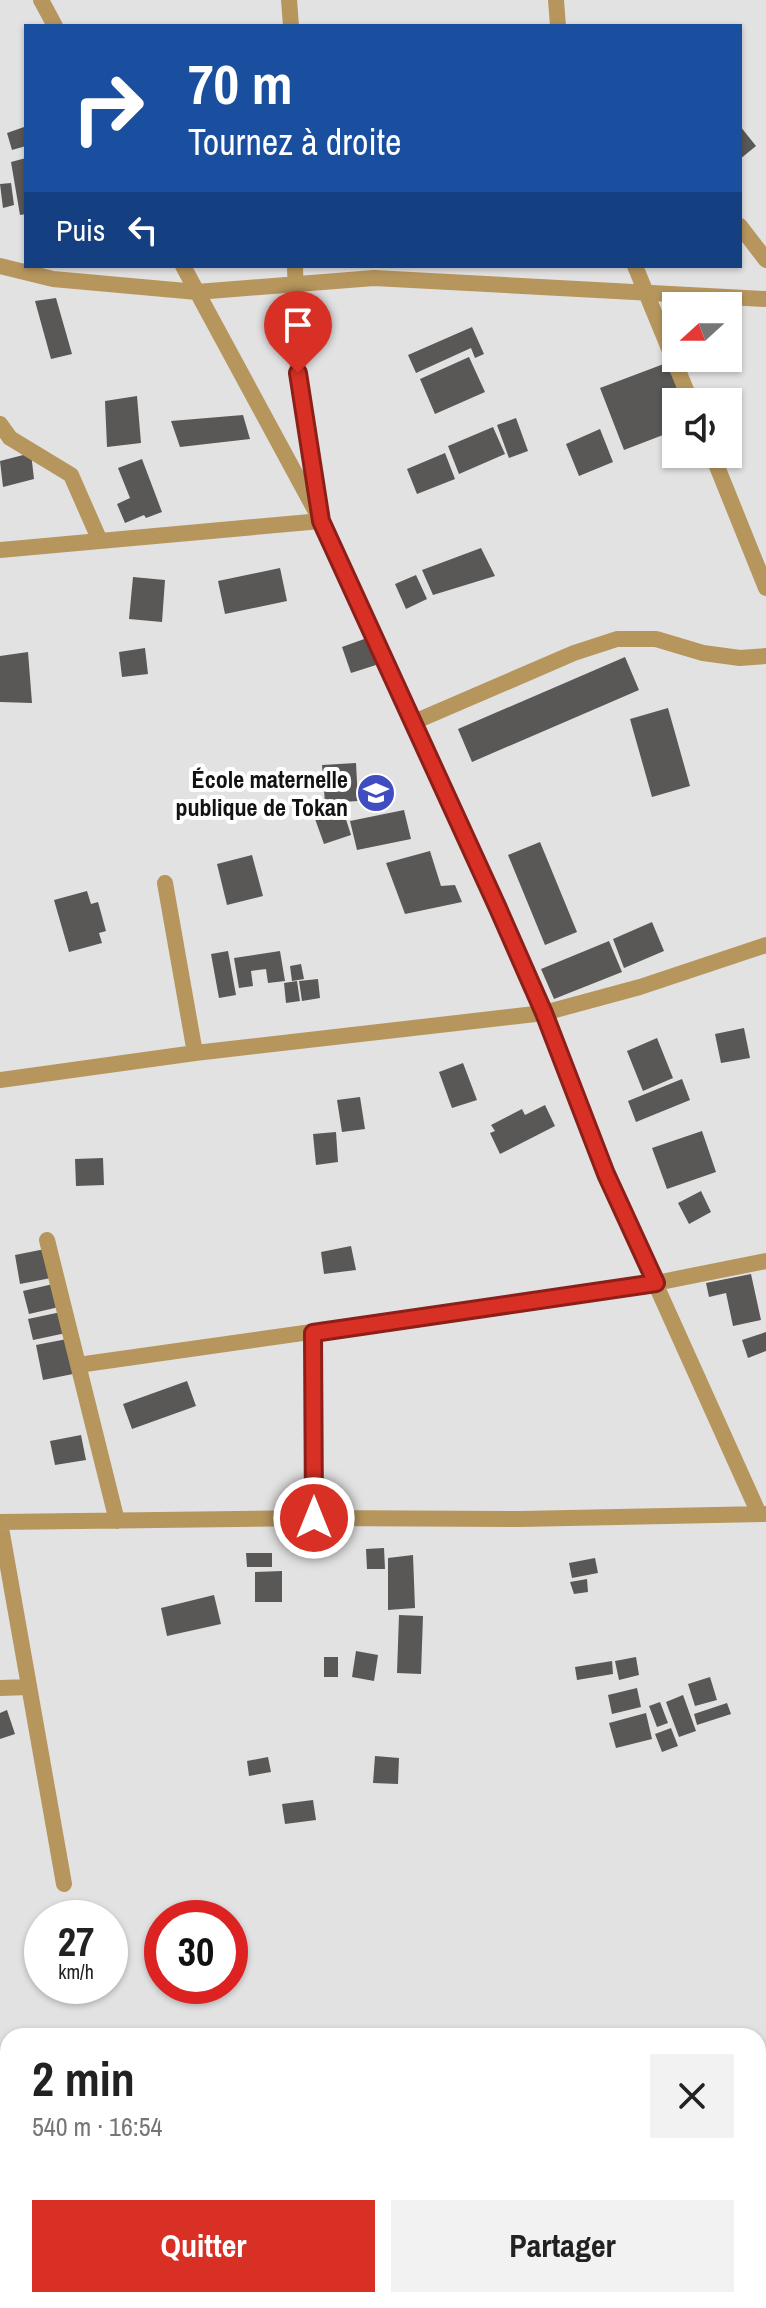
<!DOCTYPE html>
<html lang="fr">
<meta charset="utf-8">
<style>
body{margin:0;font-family:"Archivo Narrow",sans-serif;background:#f2f2f2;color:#222;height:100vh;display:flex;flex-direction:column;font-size:30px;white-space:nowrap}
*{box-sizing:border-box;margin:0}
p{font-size:26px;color:#767676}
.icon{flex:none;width:44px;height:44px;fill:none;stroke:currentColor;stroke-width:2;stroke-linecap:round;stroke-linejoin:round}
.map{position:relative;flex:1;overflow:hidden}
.details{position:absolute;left:0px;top:2028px;width:766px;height:280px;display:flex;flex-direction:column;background:#fff;border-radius:24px 24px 0 0;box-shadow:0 2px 6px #0004}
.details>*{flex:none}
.banner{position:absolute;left:24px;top:24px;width:718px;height:244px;border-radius:0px;box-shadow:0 2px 6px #0004;background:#1a4fa0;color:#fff;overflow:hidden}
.needle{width:52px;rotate:249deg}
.fabs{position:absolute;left:662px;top:292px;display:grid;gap:16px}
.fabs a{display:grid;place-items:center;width:80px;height:80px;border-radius:0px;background:#fff;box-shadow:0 2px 6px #0004;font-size:40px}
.speed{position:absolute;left:24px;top:1900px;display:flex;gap:16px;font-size:40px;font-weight:700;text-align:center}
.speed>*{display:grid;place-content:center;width:104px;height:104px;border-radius:50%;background:#fff;box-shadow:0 2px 6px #0004;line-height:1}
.speed small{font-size:20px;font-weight:400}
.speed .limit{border:12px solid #d22;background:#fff;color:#111}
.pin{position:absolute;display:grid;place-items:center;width:68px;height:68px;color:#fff;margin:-82px -34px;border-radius:50% 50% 50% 0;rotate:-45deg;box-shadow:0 0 8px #0007}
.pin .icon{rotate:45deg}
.me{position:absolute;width:88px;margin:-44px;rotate:0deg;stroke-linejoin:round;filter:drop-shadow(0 0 6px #0008)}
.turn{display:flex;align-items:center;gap:28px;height:168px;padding:0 32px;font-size:36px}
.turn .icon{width:104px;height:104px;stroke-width:2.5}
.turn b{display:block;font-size:56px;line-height:68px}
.then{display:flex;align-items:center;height:76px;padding:0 32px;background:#0003;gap:16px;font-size:30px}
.round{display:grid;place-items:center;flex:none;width:84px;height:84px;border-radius:0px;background:#f2f2f2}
.overview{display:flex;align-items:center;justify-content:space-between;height:136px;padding:0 32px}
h1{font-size:48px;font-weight:800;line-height:60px}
.action{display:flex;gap:16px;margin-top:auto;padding:16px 32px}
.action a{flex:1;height:92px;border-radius:0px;background:#d93025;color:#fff;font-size:32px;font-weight:800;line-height:92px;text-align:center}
.action a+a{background:#f2f2f2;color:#222}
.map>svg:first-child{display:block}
.green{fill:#b5d686}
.building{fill:#595857}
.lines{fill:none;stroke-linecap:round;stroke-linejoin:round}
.street{stroke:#b7965d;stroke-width:16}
.route-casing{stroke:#8d1f18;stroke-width:20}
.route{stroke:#d93025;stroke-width:14}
.labels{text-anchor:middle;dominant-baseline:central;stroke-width:8;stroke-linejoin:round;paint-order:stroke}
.poi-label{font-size:24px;font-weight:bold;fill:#131313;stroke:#fff;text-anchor:end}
</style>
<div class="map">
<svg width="766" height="2308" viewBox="0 0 766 2308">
<rect width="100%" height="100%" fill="#e2e2e3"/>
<path class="green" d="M0,2214H8V2300H758V2260L766,2261V2308H0Z"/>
<path class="building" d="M740,126L756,146L740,159Z
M24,127L26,146L12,150L7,133Z
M26,158V214L20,215L11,162Z
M11,183L14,205L3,208L0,184Z
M56,298L72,354L51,359L35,301Z
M472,327L484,354L475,358L471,348L416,373L408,355Z
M469,357L485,392L435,414L420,379Z
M669,362L684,402H676V430L624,450L600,388Z
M137,396L141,443L107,447L105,401Z
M243,415L250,439L180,447L171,421Z
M516,418L528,451L509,458L497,425Z
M493,427L505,454L459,474L448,446Z
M600,429L613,462L579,476L566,444Z
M31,453L34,479L3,487L0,461Z
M445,453L455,479L417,494L407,469Z
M142,459L162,512L146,518L144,515L125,523L117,504L130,498L118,468Z
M481,548L495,576L433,595L422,570Z
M280,568L287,601L225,614L218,581Z
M416,575L427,599L406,609L395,584Z
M133,577L165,580L162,622L129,619Z
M367,638L376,665L351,673L342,647Z
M145,648L148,674L122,677L119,652Z
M28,652L32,703L0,702V656Z
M625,657L639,690L472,762L458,729Z
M668,708L690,786L652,797L630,719Z
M356,763L358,801L325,803L322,765Z
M342,807L351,835L324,844L314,816Z
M404,810L411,839L357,850L350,821Z
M540,842L577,932L545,945L508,855Z
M430,851L441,886L455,885L462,902L405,914L386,863Z
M252,855L263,896L227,905L217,864Z
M87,891L91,904L98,902L106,931L99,933L102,943L69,952L54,900Z
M652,922L664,951L624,968L613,939Z
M609,941L622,972L554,999L541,969Z
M228,951L236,995L219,998L211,954Z
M280,951L285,981L268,983L266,969L251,971L253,986L239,988L234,958Z
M301,964L304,979L292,981L290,966Z
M318,979L320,998L302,1001L299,981Z
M297,981L300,1001L286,1003L284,983Z
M744,1028L750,1058L721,1063L715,1034Z
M657,1038L673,1078L643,1091L627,1051Z
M463,1063L477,1100L452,1108L439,1072Z
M682,1079L690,1100L636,1122L628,1101Z
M360,1097L365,1129L342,1132L337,1100Z
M545,1105L555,1126L500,1154L490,1133L495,1131L491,1125L522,1109L525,1115Z
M702,1131L716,1172L667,1189L652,1148Z
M336,1132L338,1162L316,1165L313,1134Z
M103,1158L104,1185L76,1186L75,1159Z
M701,1191L711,1212L689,1224L678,1203Z
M351,1246L356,1270L324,1274L321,1252Z
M45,1249L51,1278L20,1284L15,1255Z
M751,1274L761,1320L733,1326L726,1293L709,1297L706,1283Z
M53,1284L59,1307L29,1314L23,1291Z
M61,1312L66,1333L33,1340L28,1319Z
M766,1332V1351L748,1358L742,1340Z
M67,1339L73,1374L43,1380L36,1345Z
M187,1381L196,1406L132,1429L123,1404Z
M81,1435L86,1460L55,1465L50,1441Z
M384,1548L385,1569H367L366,1549Z
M246,1553H272V1567H247Z
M413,1555L415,1608L388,1610V1558Z
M595,1558L598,1573L572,1578L569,1563Z
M282,1571V1602H255V1572Z
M587,1579L588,1592L574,1594L570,1582Z
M214,1595L221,1624L167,1636L161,1608Z
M399,1615L423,1616L421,1674L397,1673Z
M356,1651L378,1655L374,1681L352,1677Z
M324,1657H338V1677H324Z
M636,1657L639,1675L619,1680L615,1661Z
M612,1661L613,1674L577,1680L575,1667Z
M710,1677L717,1700L695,1706L688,1684Z
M637,1688L641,1707L612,1714L608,1695Z
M683,1695L696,1731L679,1737L666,1702Z
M660,1702L668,1723L657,1727L649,1706Z
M727,1703L731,1714L697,1725L694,1714Z
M7,1710L15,1734L0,1739V1713Z
M646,1713L652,1739L616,1748L609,1723Z
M671,1728L678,1746L662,1752L655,1734Z
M375,1756L399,1758L398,1784L373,1783Z
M268,1757L271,1772L249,1776L247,1761Z
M313,1800L316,1820L285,1824L282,1804Z"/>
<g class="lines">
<path class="street" d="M41,0L55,26
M289,0L291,26
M556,0L558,26
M740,226L766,260
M0,266L53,279L197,292L374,278L766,299
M183,266L321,521L414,722L544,1013L606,1174L759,1514
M635,266L691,402
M0,424L10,438L71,475L100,541
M712,454L766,588
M0,550L321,521L298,373L295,266
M414,722L574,653L617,639H656L703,653L740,658L766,656
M165,883L195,1053
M0,1080L195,1053L544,1013L640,987L766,945
M47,1240L117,1521
M313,1333L314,1518
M78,1365L656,1283L766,1261
M0,1522L314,1518L520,1519L766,1514
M0,1522L64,1884
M0,1688L29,1687"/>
</g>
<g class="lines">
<defs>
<path id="route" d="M298,373L321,521L497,906L544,1013L606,1174L656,1283L313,1333L314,1518"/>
</defs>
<use href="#route" class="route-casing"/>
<use href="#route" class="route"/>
</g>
<defs>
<symbol id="school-disc" viewBox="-11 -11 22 22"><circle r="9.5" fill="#3f4dc1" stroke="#fff"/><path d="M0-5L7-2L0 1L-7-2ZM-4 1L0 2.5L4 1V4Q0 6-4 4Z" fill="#fff"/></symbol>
</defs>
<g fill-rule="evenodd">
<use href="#school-disc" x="354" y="771" width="44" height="44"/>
</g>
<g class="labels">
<g class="poi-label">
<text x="348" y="779">École maternelle<tspan x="348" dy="28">publique de Tokan</tspan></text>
</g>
</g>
</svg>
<div class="fabs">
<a><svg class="needle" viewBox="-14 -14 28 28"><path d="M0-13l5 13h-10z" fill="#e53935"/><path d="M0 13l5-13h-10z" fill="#767676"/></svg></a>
<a><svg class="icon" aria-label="sound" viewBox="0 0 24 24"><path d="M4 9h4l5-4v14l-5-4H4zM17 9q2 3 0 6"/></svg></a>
</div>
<div class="speed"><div>27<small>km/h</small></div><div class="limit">30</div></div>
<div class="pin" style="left:298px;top:373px;background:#d93025"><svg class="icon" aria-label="arrive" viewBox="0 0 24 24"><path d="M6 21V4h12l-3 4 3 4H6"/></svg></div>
<svg class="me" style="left:314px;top:1518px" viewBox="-20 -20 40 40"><circle r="17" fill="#d93025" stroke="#fff" stroke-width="3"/><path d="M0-11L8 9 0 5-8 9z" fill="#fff"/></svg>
<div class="banner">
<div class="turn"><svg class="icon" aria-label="right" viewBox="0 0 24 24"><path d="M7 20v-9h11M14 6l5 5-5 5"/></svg><div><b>70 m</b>Tournez à droite</div></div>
<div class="then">Puis<svg class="icon" aria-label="left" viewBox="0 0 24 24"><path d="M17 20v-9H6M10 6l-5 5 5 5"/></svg></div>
</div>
<section class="details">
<div class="overview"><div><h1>2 min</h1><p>540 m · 16:54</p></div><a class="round"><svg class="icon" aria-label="close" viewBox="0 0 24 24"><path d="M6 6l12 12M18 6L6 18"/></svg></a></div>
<div class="action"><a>Quitter</a><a>Partager</a></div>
</section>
</div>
